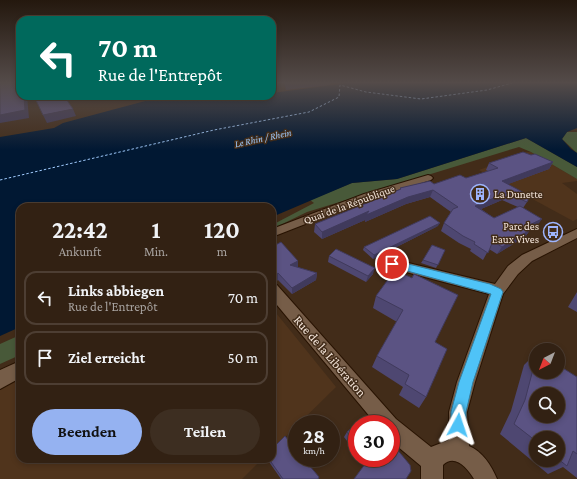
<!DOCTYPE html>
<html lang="de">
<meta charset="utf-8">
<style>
body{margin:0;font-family:"Crimson Pro",serif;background:#3d2e21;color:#f1f3f6;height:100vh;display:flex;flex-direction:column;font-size:15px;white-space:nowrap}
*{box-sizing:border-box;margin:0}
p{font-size:13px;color:#a8a3a0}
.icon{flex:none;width:22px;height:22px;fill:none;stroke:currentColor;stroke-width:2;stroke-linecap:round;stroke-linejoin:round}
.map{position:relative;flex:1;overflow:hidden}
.panel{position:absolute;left:16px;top:203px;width:260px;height:260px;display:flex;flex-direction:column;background:#322113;border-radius:12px;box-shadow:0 2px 6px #0003,0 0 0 1px #4d3e33}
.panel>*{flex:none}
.hud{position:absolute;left:16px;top:16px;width:260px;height:84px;border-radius:12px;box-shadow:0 2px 6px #0003,0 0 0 1px #4d3e33;background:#00695c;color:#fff;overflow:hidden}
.needle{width:26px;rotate:222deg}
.fabs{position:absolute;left:529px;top:343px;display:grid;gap:8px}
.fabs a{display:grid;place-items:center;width:36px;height:36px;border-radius:50%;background:#322113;box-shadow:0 2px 6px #0003,0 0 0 1px #4d3e33;font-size:20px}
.speed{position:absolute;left:288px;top:415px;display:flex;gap:8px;font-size:20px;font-weight:700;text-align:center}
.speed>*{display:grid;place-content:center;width:52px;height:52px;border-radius:50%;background:#322113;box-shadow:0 2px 6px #0003,0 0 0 1px #4d3e33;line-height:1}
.speed small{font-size:10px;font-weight:400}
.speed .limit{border:6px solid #d22;background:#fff;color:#111}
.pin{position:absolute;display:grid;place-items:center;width:34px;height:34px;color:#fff;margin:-17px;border:2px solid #fff;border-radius:50%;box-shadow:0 1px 4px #0007}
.me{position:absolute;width:44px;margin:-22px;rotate:5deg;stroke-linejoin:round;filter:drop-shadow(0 0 3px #0008)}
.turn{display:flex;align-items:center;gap:14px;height:84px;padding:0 16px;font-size:18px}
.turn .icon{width:52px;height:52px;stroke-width:2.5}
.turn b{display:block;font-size:28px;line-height:34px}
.eta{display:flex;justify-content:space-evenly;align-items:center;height:68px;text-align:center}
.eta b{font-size:24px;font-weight:700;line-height:28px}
.primary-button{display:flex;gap:8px;margin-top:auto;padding:8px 16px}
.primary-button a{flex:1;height:46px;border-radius:24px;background:#95b2f1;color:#111;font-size:16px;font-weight:700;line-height:46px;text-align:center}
.primary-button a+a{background:#3d2e21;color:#f1f3f6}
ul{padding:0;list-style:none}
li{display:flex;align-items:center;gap:12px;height:54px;margin:0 8px 6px;padding:0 8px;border:2px solid #4d3e33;border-radius:12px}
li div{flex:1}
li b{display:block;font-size:15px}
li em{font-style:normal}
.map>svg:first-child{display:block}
.built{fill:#50341c}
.green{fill:#485939}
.water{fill:#011833}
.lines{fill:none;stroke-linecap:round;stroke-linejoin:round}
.ferry{stroke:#9fcafd;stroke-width:1;stroke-dasharray:2.5 2;stroke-linecap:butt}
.minor-casing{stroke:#281302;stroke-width:2}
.minor{fill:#765d48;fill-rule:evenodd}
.wall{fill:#4e4771;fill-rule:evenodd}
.shaded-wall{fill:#403a5c}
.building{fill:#5b5383;stroke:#403a5c;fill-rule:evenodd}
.route{fill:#4fc3f7;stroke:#337fa1}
.labels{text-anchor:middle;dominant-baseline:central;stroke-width:3;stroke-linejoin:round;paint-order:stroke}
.far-water-label{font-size:10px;font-style:italic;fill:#9fcafd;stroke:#422c19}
.poi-label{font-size:11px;fill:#f5e6db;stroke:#422c19;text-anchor:start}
.street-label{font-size:11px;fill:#f5e6db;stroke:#422c19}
.near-street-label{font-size:13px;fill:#f5e6db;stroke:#422c19}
</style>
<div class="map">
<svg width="577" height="479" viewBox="0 0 577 479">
<rect width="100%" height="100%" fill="#422c19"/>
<path class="built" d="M527,152H531L577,179V181L562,183L577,194V219L573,221L479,170Z
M272,308L336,387L272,450Z
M20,378V459H262L242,479H0V388Z"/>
<path class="green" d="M567,132H577V153L562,139Z
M526,138L577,167V179L531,152L519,147L307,212L272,229V225L314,203L310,200L352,183L397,179Z
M20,335V355L0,364V344Z"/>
<path class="water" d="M348,83H577V128L567,132L562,139L571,149L577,153V167L526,138L397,179L352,183L272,217V207H20V327L0,336V137L54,128L63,123L164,96H232L239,98L247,96H272V93Z"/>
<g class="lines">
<path class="ferry" d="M0,180L214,130L309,112L339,97L340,85L366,92L421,99L487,90L512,83"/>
<defs>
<path id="minor" d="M428,175L431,176L433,178L431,180L372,198L272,237V229L364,194Z
M577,229V238L532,261L518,274L503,294L475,382L467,412L469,446C483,452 491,465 497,479H474C468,469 455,453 443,465V479H421V466L391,441V424H376L272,299V283L277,285L396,419L431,447L449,440V412L457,382L489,294L387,267L386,264L387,261L392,259L495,284L508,266L522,255Z
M20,361V378L0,389V370Z"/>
</defs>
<use href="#minor" class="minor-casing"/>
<use href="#minor" class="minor"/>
</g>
<path class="wall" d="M531,155L553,162L549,169L508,184L527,202L523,208L537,226L530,230L525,237L497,254L489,249L483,260L470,251L471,249L459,243L441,231L444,223L451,212L430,197L406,204L365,222V220L322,239L314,232L315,224L382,197L400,190V188L434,184L466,178L488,171L486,170L489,163ZM502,200L518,207L494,218L481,209Z
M438,226L373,259L363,250L364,247Z
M272,247L297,267L317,273L316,280L292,294L278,280L274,282H272V274L274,269V266L272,263Z
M445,250L436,268L421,263L423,260Z
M329,256L373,274L366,282L328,262Z
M395,270L435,342L426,397L419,408L399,395L403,387L372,367L377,356L397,322L373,308L376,296Z
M577,292V312L568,307Z
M536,353V372L577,377V478L563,467L548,474L500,434L511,411L524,365ZM536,438H558V460H536Z
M357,424V454L344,437L347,432Z
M360,458H391L365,464Z
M267,459H272L319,479H281Z"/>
<path class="shaded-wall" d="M295,83H331L329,85L286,90L285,85Z
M24,96H27L29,118L0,123V115Z
M64,96H87L66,101Z
M73,109L76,116L47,123L43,115Z
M553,162L549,169L498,188L502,181Z
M433,190L430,197L406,204L365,222V220L322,239V232L369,211L408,197Z
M506,193L502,200L472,213L475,206Z
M542,219L537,226L520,235L525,227Z
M440,223L438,226L373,259L374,255Z
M530,230L525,237L497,254L502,247Z
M298,261V267L290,272V265Z
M375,268L373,274L366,282L368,276Z
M278,273V280L274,282V276Z
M317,273L316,280L292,294V288Z"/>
<path class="building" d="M0,83H20V96H24L25,110L0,115Z
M285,83H295L285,85Z
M34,96H64L73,109L43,115Z
M523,152L531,155L535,154L553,162L502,181L530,196L527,202L506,193L475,206L494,218L520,206L542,219L525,227L530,230L502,247L493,241L488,253L474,244L475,242L463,236L444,223L453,209L458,207L433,190L408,197L366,215L369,211L322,232L315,224L382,197L401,189L400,188L430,181L434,184L460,175L466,178L498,168L489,163Z
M430,216L440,223L374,255L364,247Z
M281,242L298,261L290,265L317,273L292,288L278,273L274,276L272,275V274L276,265L274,263L276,262L272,257V247Z
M432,245L445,250L438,265L423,260Z
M336,249L375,268L368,276L329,256Z
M395,270L412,278L414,274L458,295L435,342L447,349L426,397L405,384L409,375L377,356L403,310L376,296Z
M536,358V372H558V365L577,377V454L573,451L567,466L558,459V438H536V441L514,424L525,400ZM536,394H558V416H536Z
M360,420L363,424H357V445L347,432Z
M285,436L297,451V458H303L319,477L318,479H283L269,459H272V449Z
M391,442L410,465L411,471L406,479H354L368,460L367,458H391Z"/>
<linearGradient id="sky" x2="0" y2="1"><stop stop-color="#24180e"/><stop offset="0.55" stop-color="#544b49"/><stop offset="1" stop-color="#544b49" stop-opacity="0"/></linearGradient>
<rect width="577" height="150" fill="url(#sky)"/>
<path class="route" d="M392,260L490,284L501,289L503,292L473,382L466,412V425L464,430L458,433L453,430L451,425V412L459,382L491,294L389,266L387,264L389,261Z"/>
<defs>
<symbol id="building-ring" viewBox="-11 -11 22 22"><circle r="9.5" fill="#422c19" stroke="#9db4fd" stroke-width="1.5"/><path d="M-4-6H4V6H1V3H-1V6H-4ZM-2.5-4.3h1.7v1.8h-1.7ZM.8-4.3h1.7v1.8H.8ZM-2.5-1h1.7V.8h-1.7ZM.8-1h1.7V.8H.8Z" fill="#9db4fd"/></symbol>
<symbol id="bus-ring" viewBox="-11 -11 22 22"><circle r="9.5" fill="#422c19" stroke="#9db4fd" stroke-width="1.5"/><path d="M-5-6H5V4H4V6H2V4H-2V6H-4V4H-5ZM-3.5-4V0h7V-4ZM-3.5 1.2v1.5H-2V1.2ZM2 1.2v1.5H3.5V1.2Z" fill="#9db4fd"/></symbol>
</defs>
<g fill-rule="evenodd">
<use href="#building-ring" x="469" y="183" width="22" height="22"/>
<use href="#bus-ring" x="542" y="221" width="22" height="22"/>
</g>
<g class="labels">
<g class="far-water-label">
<text transform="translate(263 138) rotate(-12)">Le Rhin / Rhein</text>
</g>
<g class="poi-label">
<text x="494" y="194">La Dunette</text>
<text x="539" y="226" text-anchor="end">Parc des<tspan x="539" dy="13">Eaux Vives</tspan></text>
</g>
<g class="street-label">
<text transform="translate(349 204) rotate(-20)">Quai de la République</text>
</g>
<g class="near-street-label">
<text transform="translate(330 356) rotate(49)">Rue de la Libération</text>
</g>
</g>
</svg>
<div class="fabs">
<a><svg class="needle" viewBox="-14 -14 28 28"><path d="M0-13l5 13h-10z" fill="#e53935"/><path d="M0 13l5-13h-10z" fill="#a8a3a0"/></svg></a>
<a><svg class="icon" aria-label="search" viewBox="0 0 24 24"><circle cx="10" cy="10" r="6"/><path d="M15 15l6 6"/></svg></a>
<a><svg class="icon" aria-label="layers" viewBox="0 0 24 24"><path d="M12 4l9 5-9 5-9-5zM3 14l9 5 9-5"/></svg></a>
</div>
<div class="speed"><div>28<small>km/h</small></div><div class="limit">30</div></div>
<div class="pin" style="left:392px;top:264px;background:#d93025"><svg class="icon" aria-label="arrive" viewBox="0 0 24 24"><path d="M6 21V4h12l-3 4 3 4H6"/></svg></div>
<svg class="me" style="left:458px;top:425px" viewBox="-20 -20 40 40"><path d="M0-17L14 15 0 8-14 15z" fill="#4fc3f7" stroke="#fff" stroke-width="4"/></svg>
<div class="hud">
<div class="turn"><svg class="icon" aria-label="left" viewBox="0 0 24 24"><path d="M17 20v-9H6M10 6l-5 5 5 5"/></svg><div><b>70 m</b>Rue de l'Entrepôt</div></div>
</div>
<section class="panel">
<div class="eta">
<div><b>22:42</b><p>Ankunft</p></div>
<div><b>1</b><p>Min.</p></div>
<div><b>120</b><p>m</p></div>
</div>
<ul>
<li><svg class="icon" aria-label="left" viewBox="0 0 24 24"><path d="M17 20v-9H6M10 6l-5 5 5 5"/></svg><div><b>Links abbiegen</b><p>Rue de l'Entrepôt</p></div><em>70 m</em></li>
<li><svg class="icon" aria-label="arrive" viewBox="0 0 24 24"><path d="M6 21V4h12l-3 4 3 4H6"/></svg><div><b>Ziel erreicht</b></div><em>50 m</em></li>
</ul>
<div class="primary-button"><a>Beenden</a><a>Teilen</a></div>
</section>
</div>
